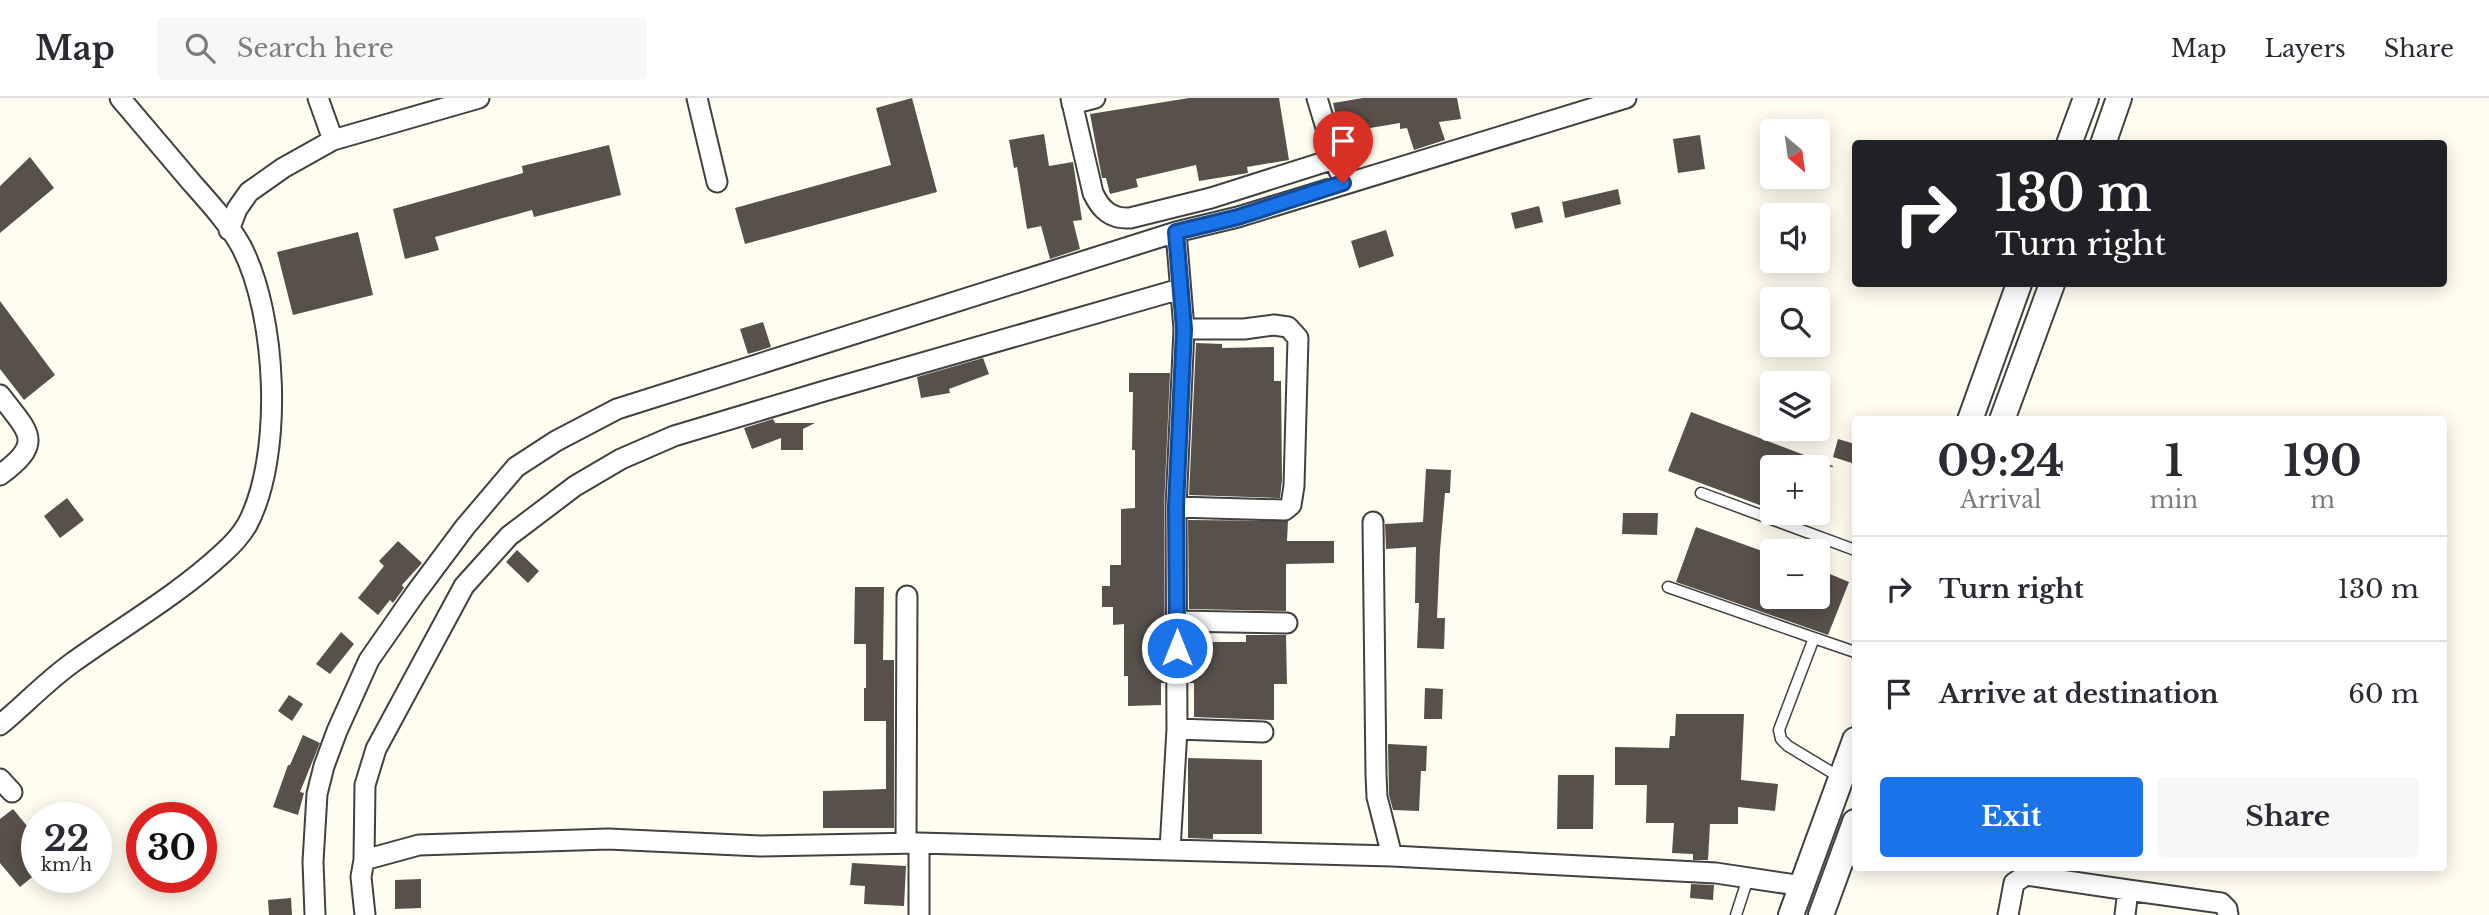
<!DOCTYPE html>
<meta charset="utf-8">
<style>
body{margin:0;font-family:"Libre Baskerville",serif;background:#f7f7f7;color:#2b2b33;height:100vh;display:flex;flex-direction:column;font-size:26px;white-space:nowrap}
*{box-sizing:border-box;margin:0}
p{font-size:23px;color:#7c7c81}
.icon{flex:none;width:38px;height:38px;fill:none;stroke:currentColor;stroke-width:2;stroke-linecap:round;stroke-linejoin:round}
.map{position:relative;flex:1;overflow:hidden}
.details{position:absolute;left:1852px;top:318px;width:595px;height:455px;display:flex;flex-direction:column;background:#fff;border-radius:7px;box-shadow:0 4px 18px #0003}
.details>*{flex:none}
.top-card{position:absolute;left:1852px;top:42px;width:595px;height:147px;border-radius:7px;box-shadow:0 4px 18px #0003;background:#202124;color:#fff;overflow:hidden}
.needle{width:46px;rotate:151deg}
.controls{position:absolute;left:1760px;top:21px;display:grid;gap:14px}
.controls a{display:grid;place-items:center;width:70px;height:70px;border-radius:7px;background:#fff;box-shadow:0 4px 18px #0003;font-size:35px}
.speed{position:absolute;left:21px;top:704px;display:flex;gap:14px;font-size:35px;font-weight:700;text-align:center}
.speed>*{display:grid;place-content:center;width:91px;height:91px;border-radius:50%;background:#fff;box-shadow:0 4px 18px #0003;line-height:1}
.speed small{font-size:18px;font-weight:400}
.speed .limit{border:10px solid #d22;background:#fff;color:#111}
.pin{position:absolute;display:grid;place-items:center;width:60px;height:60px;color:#fff;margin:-72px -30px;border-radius:50% 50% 50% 0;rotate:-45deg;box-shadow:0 0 7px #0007}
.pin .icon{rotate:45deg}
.me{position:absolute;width:77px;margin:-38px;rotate:0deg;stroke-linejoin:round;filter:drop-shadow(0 0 5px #0008)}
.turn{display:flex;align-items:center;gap:24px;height:147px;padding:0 28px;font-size:32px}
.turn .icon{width:91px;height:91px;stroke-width:2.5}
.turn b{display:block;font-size:49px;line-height:60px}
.eta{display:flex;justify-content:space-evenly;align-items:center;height:119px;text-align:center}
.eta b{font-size:42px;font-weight:800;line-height:49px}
.cta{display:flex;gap:14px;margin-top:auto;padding:14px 28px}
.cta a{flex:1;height:80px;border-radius:7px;background:#1a73e8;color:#fff;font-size:28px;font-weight:800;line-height:80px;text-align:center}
.cta a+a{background:#f7f7f7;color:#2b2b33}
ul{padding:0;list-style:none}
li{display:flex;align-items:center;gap:21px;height:105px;padding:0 28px;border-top:2px solid #e1e1e2}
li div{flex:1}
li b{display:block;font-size:26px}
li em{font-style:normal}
header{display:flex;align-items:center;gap:42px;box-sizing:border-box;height:98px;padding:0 35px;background:#fff;border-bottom:2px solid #e1e1e2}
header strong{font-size:33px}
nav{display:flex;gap:38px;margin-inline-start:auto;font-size:24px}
.search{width:490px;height:63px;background:#f7f7f7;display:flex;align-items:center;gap:18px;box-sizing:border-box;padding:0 24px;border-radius:7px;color:#7c7c81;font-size:26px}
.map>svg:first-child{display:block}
.building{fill:#58504a}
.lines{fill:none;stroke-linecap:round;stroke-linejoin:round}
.service-casing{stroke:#414141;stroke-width:13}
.minor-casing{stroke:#414141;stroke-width:23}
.tertiary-casing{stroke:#414141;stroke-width:28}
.service{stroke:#fff;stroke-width:10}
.minor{stroke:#fff;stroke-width:19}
.tertiary{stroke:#fff;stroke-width:24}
.route-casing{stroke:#114b97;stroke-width:18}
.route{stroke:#1a73e8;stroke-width:12}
</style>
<header>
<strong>Map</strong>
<div class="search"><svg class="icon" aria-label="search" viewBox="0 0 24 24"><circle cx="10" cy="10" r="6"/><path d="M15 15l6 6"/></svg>Search here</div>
<nav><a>Map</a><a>Layers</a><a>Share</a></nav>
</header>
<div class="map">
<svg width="2489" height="817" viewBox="0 0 2489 817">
<rect width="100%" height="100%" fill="#fffdf0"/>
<path class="building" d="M912,0L937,94L745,146L735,110L891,67L876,10Z
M1189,0H1279L1289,62L1247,69L1248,75L1199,83L1196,67L1136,81L1138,89L1110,96L1106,80H1102L1090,16Z
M1363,0H1457L1461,21L1439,24L1445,42L1414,52L1407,30L1400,31V25L1340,35L1333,5Z
M1044,36L1049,68L1073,64L1082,122L1073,123L1080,151L1050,161L1041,128L1027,131L1017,69L1014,70L1009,42Z
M1700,37L1705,71L1678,75L1673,41Z
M609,47L621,97L534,119L532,112L435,139L439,152L405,161L393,111L523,75L522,68Z
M30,59L54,90L0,135V88Z
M1618,91L1621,106L1565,120L1562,104Z
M1539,108L1543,124L1515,131L1511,115Z
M1386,132L1394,158L1359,170L1351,143Z
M358,134L373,197L293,217L277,154Z
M0,203L55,277L24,302L0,271Z
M763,224L771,249L748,256L740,231Z
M1196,245L1222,246V250L1274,249V283H1281L1282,382L1280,400L1189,397Z
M983,260L989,276L949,291L950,295L921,300L917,279Z
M1129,275H1170L1164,409L1165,585H1161V607L1128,608V578H1124V526L1113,527V509H1102V488H1110V467H1121V411L1135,410V352H1132L1133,294H1129Z
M1691,314L1833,368V369H1773V412L1668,373Z
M773,321L775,325H815L803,331V352H781V340L752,351L744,330Z
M1838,341L1855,346V366L1833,359Z
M1426,371L1451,372L1450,395H1445L1440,452L1437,520H1445L1444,551L1417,550L1419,505H1415L1416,449L1386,451L1385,426L1423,424Z
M67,400L84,422L60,440L44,418Z
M1623,415H1658L1657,437L1622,436Z
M1188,422L1288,423L1287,443H1334V465L1286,466V513L1189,511Z
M1696,429L1773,457V499H1818V471L1849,484L1828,537L1676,484Z
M398,443L422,465L402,487L404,490L393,505L390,502L378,517L358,500L384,468L379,463Z
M517,452L539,473L528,485L506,464Z
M855,489H884L883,562H894V730H823V693L886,691V623H864V590H866V546H854Z
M341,534L354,546L330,576L316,566Z
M1246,537H1286L1287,586H1274V622L1194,619V585H1189V544H1246Z
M1425,590L1443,591L1442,621H1424Z
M289,597L303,606L292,623L278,613Z
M1676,616H1744L1741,682L1778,686L1775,713L1738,709V726H1710L1708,762H1693V756L1672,755L1674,725H1646L1647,687H1615V649L1669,650L1670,638H1675Z
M303,637L320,645L300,694L304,695L298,717L273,709L288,667H290Z
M1388,646L1427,648L1426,673H1421L1419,713L1393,712L1389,697Z
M1188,660L1262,662V736H1213V741L1188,740Z
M1558,677H1594L1593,731H1557Z
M13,711L37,740V775L20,789L0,765V721Z
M852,765L906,768L904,808L864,806L865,788L850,787Z
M421,781V810L395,811V782Z
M1691,786L1714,787L1713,802L1690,800Z
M291,800L292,817H269L268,802Z"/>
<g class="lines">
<defs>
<path id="service" d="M1701,395L1855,452
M1668,489L1814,540L1779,632L1781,641L1788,648L1841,680
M1814,540L1855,554
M1736,817L1748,780"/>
<path id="minor" d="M318,0L333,42
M697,0L717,84
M1071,0L1093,95C1101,112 1111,121 1130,120L1211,100L1334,61
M1317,0L1339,73
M1072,6L1095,0
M229,132L237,111L249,94L283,70L333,42L479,0
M0,297C29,335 45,344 0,377
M1176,409L1285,412L1291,407L1294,388L1298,240L1288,229L1274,227L1244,231H1184
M1373,424L1376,677L1377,699L1392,758
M1177,523L1287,525
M0,627C24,607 47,583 72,565C122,529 178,497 223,455C231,448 241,437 247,427C284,358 277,216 241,148C228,125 209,104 192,85C168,57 144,28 120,0
M1177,631L1263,634
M0,681L12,694
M906,745L907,498
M919,745V817
M1170,752L1392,758L1716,775L1803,788
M364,762L365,687L376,651L464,488L509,438L575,388L621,361L674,338L821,294L1180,191
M2128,792L2221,805L2227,811L2228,817
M315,817L313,764L317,696L324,668L337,633L369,562L415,496L465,429L516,369L556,343L617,311L1176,134L1238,119L1626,0
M365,817L361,779L364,762L419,747L608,741L760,748L919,745L1170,752L1177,631L1176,409L1184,231L1176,134
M2008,817L2014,785L2026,777L2128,792L2125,817"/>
<path id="tertiary" d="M2069,46L2086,0
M2103,46L2119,0
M1970,322L2019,186
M2002,322L2052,186
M1791,817L1855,642
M1821,817L1855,724"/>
</defs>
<use href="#service" class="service-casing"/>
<use href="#minor" class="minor-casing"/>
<use href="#tertiary" class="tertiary-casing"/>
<use href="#service" class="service"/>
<use href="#minor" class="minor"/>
<use href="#tertiary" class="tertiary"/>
</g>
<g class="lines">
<defs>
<path id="route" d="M1177,550L1176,409L1184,231L1176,134L1238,119L1343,85"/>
</defs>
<use href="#route" class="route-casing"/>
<use href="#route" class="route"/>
</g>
</svg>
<div class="controls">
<a><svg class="needle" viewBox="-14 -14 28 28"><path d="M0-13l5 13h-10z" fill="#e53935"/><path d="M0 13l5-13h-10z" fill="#7c7c81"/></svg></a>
<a><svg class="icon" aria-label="sound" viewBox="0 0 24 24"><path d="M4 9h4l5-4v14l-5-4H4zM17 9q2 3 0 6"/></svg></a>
<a><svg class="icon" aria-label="search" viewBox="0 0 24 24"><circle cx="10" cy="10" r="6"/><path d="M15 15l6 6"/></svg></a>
<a><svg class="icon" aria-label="layers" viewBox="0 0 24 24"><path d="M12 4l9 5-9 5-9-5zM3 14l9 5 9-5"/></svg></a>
<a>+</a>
<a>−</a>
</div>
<div class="speed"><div>22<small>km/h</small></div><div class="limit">30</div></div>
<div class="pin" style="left:1343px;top:85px;background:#d93025"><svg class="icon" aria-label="arrive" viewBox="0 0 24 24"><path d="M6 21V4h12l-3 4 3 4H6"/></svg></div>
<svg class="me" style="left:1177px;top:550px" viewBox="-20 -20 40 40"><circle r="17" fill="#1a73e8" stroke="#fff" stroke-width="3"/><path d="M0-11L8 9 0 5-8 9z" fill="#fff"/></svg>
<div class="top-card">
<div class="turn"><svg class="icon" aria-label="right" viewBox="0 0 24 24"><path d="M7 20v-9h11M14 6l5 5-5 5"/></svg><div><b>130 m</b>Turn right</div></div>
</div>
<section class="details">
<div class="eta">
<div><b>09:24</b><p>Arrival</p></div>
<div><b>1</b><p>min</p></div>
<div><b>190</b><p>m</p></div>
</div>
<ul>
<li><svg class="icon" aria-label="right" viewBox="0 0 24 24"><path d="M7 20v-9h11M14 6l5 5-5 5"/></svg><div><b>Turn right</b></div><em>130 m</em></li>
<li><svg class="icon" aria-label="arrive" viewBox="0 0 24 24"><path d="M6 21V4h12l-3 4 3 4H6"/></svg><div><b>Arrive at destination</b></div><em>60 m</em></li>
</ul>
<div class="cta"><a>Exit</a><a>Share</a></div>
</section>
</div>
